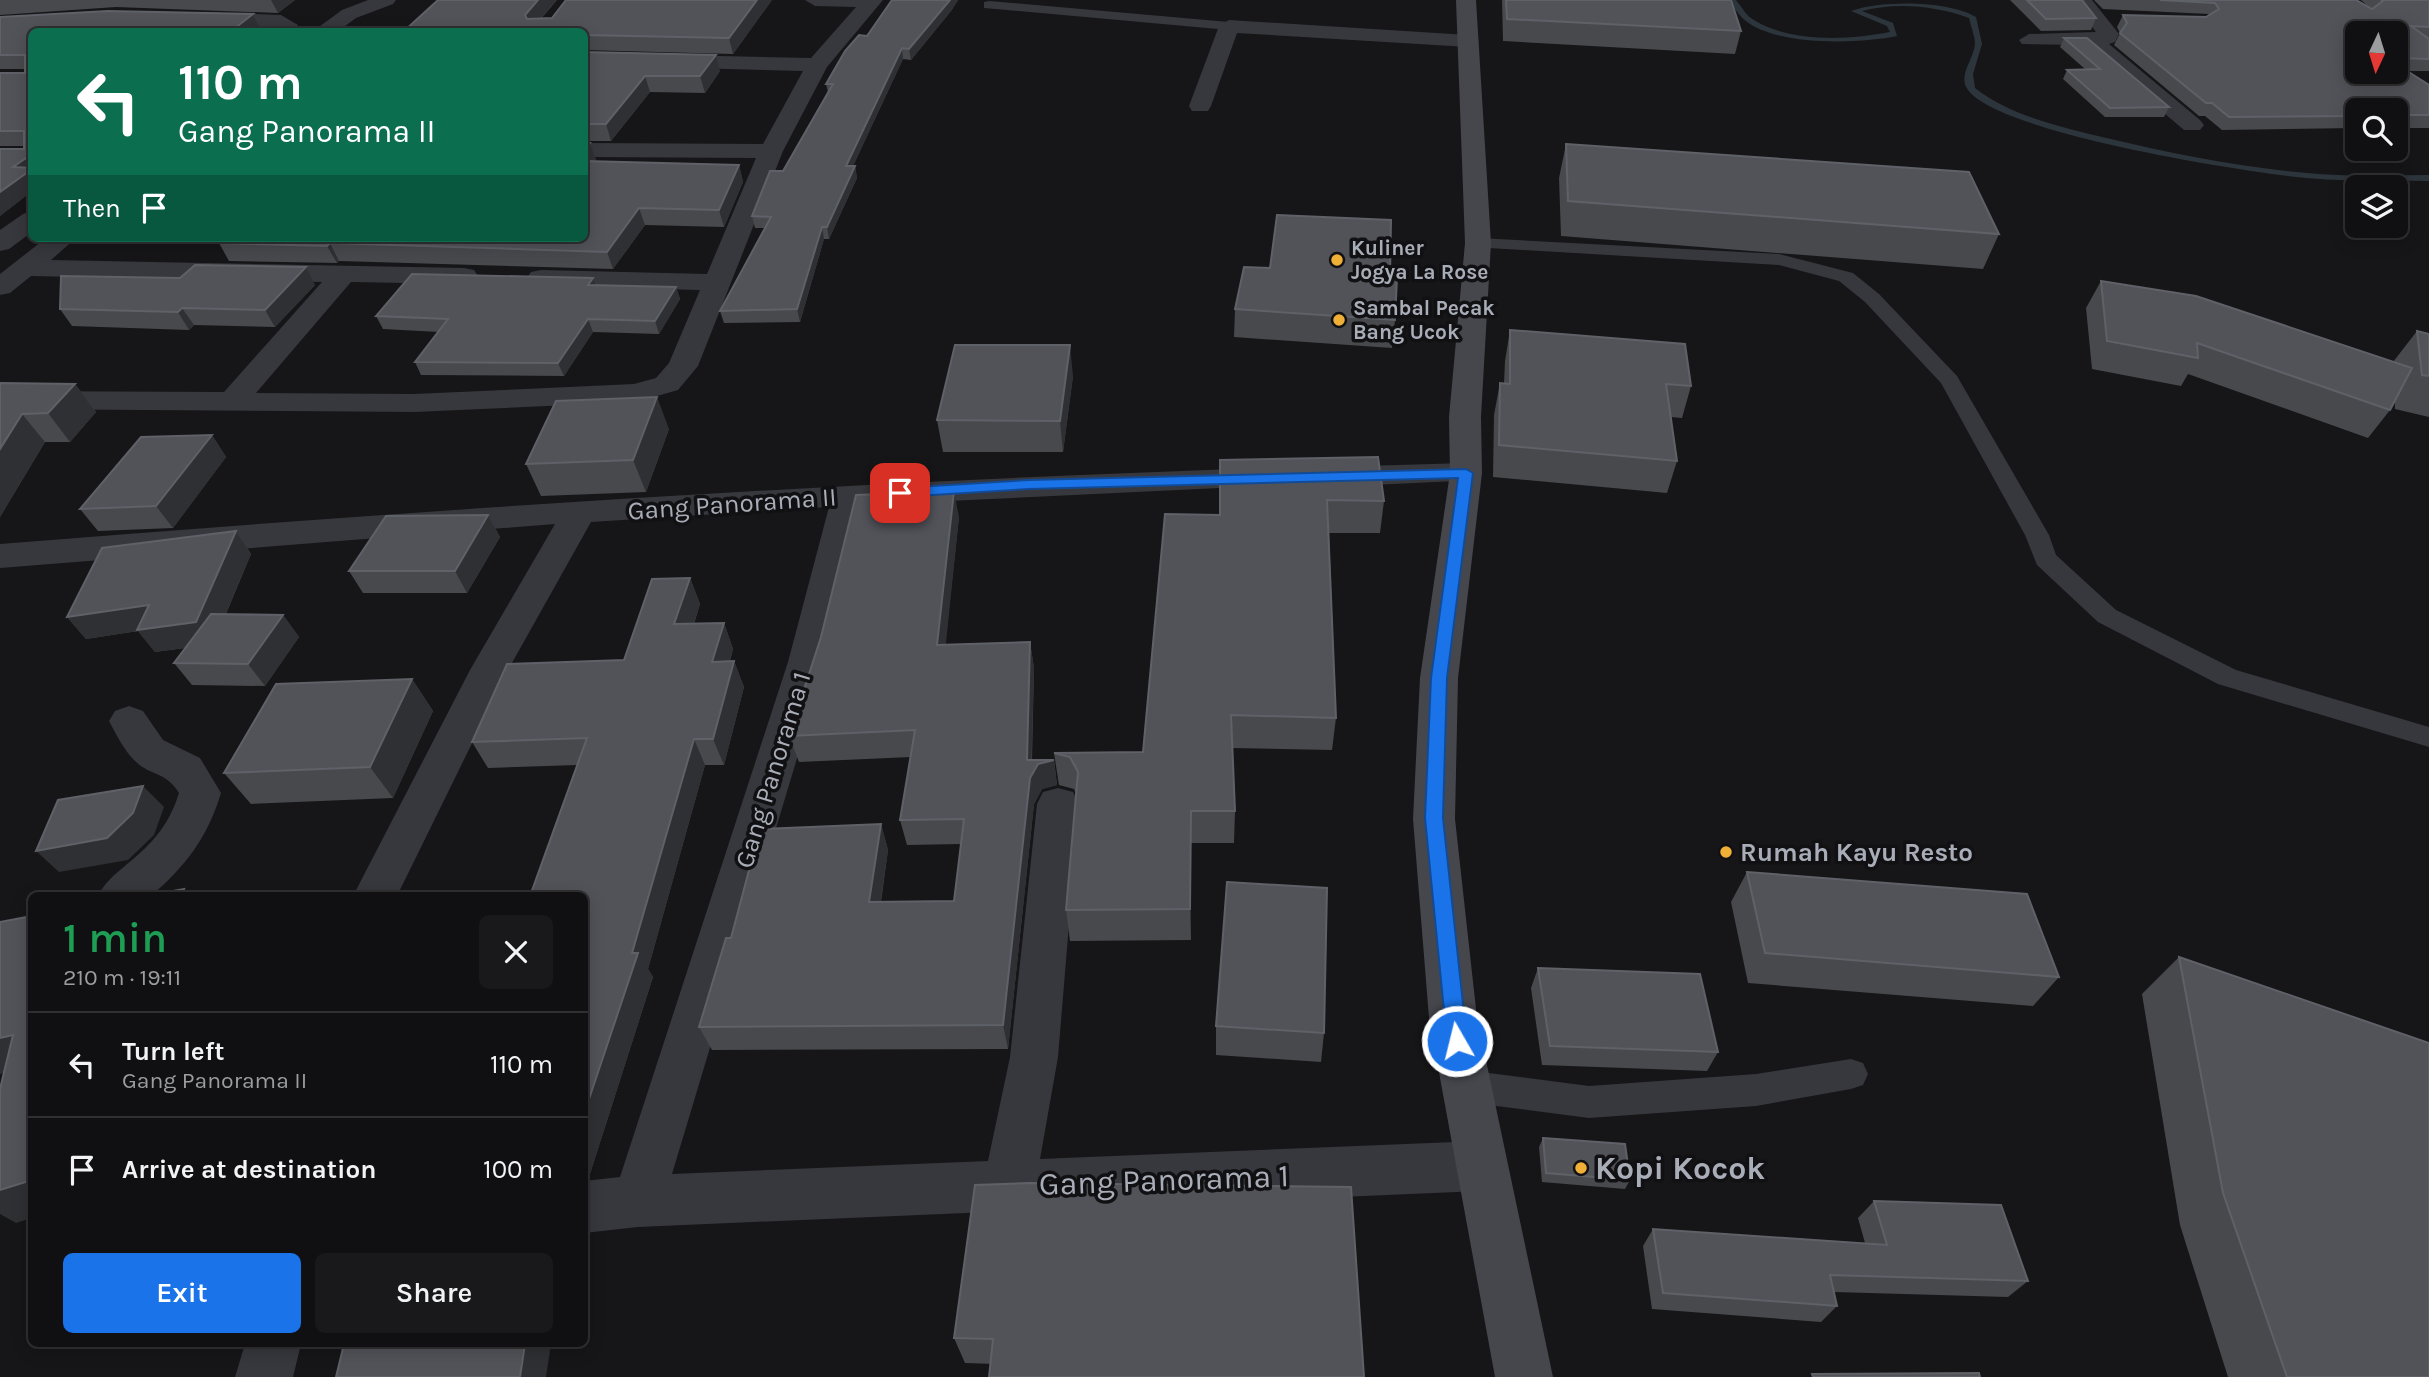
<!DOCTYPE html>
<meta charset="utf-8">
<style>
body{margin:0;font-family:Karla,sans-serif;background:#19191b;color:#f1f3f6;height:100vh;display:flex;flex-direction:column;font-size:26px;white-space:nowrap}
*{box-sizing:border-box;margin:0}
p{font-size:23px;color:#9c9d9f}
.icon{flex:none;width:38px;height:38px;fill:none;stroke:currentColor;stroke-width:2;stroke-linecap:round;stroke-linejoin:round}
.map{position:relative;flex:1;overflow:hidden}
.drawer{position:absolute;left:28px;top:892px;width:560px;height:455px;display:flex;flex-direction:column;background:#101012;border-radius:10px;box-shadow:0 4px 18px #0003,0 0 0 2px #303032}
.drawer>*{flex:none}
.top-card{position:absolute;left:28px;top:28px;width:560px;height:214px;border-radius:10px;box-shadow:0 4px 18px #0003,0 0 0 2px #303032;background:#0b6e4f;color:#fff;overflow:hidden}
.needle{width:46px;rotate:184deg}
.controls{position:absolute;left:2345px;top:21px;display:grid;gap:14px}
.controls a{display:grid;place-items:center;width:63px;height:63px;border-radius:10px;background:#101012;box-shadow:0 4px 18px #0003,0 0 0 2px #303032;font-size:35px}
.pin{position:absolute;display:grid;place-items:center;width:60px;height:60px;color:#fff;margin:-30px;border-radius:14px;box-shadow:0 4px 10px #0006}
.me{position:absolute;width:77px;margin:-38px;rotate:352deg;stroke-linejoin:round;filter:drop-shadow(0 0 5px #0008)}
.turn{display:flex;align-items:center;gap:24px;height:147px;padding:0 35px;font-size:32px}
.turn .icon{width:91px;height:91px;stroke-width:2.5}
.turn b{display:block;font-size:49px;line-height:60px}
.then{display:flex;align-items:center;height:66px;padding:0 35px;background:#0003;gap:14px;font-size:26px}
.round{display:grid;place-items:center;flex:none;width:74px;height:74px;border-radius:10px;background:#19191b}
.headline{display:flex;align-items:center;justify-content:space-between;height:119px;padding:0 35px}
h1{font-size:42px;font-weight:600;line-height:52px;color:#1e9e55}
.primary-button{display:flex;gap:14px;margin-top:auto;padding:14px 35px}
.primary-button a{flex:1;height:80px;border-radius:10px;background:#1a73e8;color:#fff;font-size:28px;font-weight:600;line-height:80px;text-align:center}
.primary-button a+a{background:#19191b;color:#f1f3f6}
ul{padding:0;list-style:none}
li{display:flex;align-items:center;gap:21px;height:105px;padding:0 35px;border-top:2px solid #303032}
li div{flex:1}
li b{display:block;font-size:26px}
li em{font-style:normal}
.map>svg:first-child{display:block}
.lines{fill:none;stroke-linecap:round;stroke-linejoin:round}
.stream{fill:#2c353c;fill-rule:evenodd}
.lane{fill:#37383d;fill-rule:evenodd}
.street{fill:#37383d;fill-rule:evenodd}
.secondary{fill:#45474d;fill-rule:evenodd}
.wall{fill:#47494d;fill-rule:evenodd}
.shaded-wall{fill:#2f3033}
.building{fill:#525359;stroke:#5f6168;stroke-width:2}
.route{fill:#1a73e8;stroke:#114b97;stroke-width:2}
.poi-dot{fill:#f0af36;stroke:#111113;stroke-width:2.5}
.labels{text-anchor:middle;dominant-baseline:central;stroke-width:7;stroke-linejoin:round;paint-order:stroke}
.far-poi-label{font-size:21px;font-weight:bold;fill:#a8adb8;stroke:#111113;text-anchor:start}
.street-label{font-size:26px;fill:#a8adb8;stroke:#111113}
.poi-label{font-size:26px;font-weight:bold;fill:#a8adb8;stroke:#111113;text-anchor:start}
.near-poi-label{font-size:32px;font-weight:bold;fill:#a8adb8;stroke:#111113;text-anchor:start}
.near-street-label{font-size:32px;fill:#a8adb8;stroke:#111113}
</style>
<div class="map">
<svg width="2429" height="1377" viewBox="0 0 2429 1377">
<rect width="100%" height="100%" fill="#161618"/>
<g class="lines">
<path class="stream" d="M1728,0H1736C1742,7 1746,16 1754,20C1791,43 1849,40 1890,32L1887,26L1851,11C1880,0 1948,0 1976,17L1982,44L1973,74L1975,88C2011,116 2058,126 2102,137C2169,153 2238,167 2307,173C2347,177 2388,175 2429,175V181C2388,180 2347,182 2306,178C2245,172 2001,134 1968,90C1957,76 1974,59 1975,44C1975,36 1971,27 1969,18C1935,6 1898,2 1862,11L1893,23L1897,36C1859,44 1777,46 1746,21C1739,16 1734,7 1728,0Z"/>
<path class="lane" d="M989,1L1229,22L1236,26L1229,30L984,8V2Z
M1478,238L1779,254L1853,273L1879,294L1957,376L2049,535L2056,555L2116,610L2236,670L2429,727V747L2218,684L2098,622L2037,565L2025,535L1941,383L1865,302L1839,281L1779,265L1472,247L1469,243L1472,239Z
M1851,1059L1863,1063L1868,1074L1863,1085L1851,1089L1756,1106L1589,1118L1465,1102L1453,1097L1448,1086L1453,1075L1465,1070L1589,1086L1756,1074Z"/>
<path class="street" d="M368,0H396L393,4L356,18L337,32H312L342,10Z
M805,0H883L827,67L783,151L698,366L678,390L636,402L414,412L0,409V391L224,392L322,282L31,276L10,293L0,295V274L46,238H76L51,260L464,268L474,270L478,276L474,282L464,284L351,282L256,393L414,394L634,384L656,378L669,363L700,290L541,286L531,284L527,278L531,272L541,270L707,274L756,158L584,157V143L763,144L803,71L584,65V53L811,58L856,7L815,6Z
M2071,0H2092L2119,34L2115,42L2109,44L2200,120L2204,125L2200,130H2184L2084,45L2022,44L2019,40L2029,34L2096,32Z
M205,12L281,15L298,25L294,32H273L276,27L198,22L195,18L198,14Z
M1229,20L1468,35L1479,41L1468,47L1237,33L1211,106L1208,111H1192L1189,106L1219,26Z
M32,211V232L9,249L0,251V230L23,214Z
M1466,463L1478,466L1482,473L1478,480L1329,487L1317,484L1313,477L1317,470L1329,467Z
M1273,468L1285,471L1289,478L1285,485L863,505L826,662L672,1174L988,1161L1010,1057L1037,804L1043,792L1058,788L1073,792L1079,804L1058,1057L1040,1159L1480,1141L1498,1148L1506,1166L1498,1184L1480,1191L638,1227L584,1233V1181L620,1177L788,662L829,507L591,522L508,670L397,896H353L470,670L555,524L0,568V544C424,510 848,481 1273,468Z
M129,706L143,711L163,740L200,758L221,793C208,837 185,867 151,896H98C106,880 118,872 132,860C155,841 170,822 179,793C166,771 149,776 134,760C124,750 116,734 109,721L115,711Z
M245,1344H301L293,1377H235Z"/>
<path class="secondary" d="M1456,0H1476L1491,243L1481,417L1482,473L1458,678L1455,819L1477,1018L1553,1377H1495L1429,1018L1413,819L1420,678L1450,473L1449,417L1465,243Z"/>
</g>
<path class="wall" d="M0,0H295L278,13L116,7L0,15Z
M438,0H557L541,19L772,0L733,54L584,50V32Z
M892,0H958L951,11L911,60L903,59L853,166H855L857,178L829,239H824L800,322L724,323L720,311L765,228H755L752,216L783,171L828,92L826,84L867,36Z
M1502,0H1731L1741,31L1735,54L1503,41Z
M2010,0H2082L2096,18L2091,30L2041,31Z
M2094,0H2356L2371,9L2361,0H2429V71H2407L2429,85V128H2396V110H2357V128L2222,130L2205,116H2199L2114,45L2120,33L2117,27L2123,15L2206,17L2209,14L2103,9ZM2396,33V72H2357Z
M253,14L260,28L255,32H32V191L0,216V149H24V146H0V73H25V69H0V17Z
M2064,38L2169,107L2164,117H2105L2063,79L2067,70L2085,69L2060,47Z
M584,52L720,71L705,93L650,92L611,141H584Z
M590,143L596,160L595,162L739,165L743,182L724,227L645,225L613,269L339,261L337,263L229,261L219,243Z
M1566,144L1999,234L1983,269L1561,236L1559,178Z
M2101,281L2393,362L2417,331L2429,334V417L2395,409V401L2390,410L2368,438L2188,374L2181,386L2092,369L2086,308Z
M315,285L275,327L194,325L189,330L72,326L60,309Z
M596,285L676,287L680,299L659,334L593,332L564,376L421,375L415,362L439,332L383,329L376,316Z
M1235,309L1395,320L1392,348L1234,337Z
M1510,330L1691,386L1682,418L1671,417L1677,461L1667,493L1493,477L1494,415L1500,383H1504L1505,361Z
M1073,376L1063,452H943L937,420Z
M0,383L75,384L96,412L70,442H45L0,517Z
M669,429L646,492L541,496L526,464Z
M212,435L226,457L173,528L98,531L80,509Z
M1220,460L1384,501L1380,533H1329L1336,718L1332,750L1232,748L1235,811L1234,843H1191V940L1070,941L1066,910L1076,794L1074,789L1059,785L1054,753L1143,752L1220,515Z
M488,515L500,537L467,593H363L349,571Z
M959,517L945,645L1030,642L1034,668L1032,760H1054L1057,785L1042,789L1034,804L1008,1049L712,1050L699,1027L731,938L881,824L888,850L881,902L954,901L961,844L907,845L900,820L911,757L799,762L789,736Z
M236,531L251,554L226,614L283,615L299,637L265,686L192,685L174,663L185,648L155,652L138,631L86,639L67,617Z
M690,578L700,604L694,624L724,623L733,649L730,661H734L744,687L724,765H705L648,969L653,977L589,1177H584V896L577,765L488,768L472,742L624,660Z
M412,679L433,711L393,798L251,804L224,773Z
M1747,872L2059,977L2033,1006L1748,983L1731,902Z
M2179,957L2429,1377H2228L2180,1225L2142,994Z
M1538,968L1718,1052L1707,1071L1542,1065L1531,988Z
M1216,1026L1324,1033L1321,1062L1216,1055Z
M1543,1138L1630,1180L1625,1189L1542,1182L1539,1147Z
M975,1185L1364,1377L965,1363L954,1338Z
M1874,1201L2028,1281L2008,1297L1834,1292L1837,1306L1821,1322L1652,1309L1643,1246L1653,1229L1865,1243L1858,1218Z"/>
<path class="shaded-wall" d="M271,0H295L278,13Z
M538,0H557L531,30L525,15Z
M757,0H772L733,54L729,38Z
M950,0H958L951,11L911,60L909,49Z
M253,14L260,28L255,32H230Z
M902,48L903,59L848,177L846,166Z
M716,55L720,71L705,93L700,76Z
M645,76L650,92L611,141L606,124Z
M590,143L596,160L584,174V150Z
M32,154V191L0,216V192L13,167Z
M739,165L743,182L724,227L719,210Z
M855,166L857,178L829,239L827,227Z
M639,208L645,225L613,269L607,252Z
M822,227L824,239L800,322L797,309Z
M330,243L339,261L337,263L327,246Z
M306,267L315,285L275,327L265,310Z
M593,278L598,291L588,285Z
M676,287L680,299L659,334L655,321Z
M182,308L194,325L189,330L178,312Z
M588,319L593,332L564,376L558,363Z
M1070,345L1073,376L1063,452L1060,421Z
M75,384L96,412L70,442L48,413Z
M657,397L669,429L646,492L633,460Z
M22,414L45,442L0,517V449Z
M212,435L226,457L173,528L156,506Z
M954,491L959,517L943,672L937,645Z
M488,515L500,537L467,593L455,571Z
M236,531L251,554L213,644L155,652L138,631L86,639L67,617L149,605Z
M690,578L700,604L685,651L674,624Z
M283,615L299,637L265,686L248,664Z
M724,623L733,649L722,688L712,662Z
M1030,642L1034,668L1031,776L1038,764L1054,760L1057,785L1042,789L1034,804L1008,1049L1003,1025L1027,760Z
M734,661L744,687L724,765L713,739Z
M412,679L433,711L393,798L370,767Z
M694,739L705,765L648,969L653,977L589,1177L584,1172V1114Z
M143,786L164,807L154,835L128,860L59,872L36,851Z
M1191,811V940L1190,909Z
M881,824L888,850L877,927L869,902Z
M184,889L191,896H181Z
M13,1035L32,1068L0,1074V1038Z
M32,1180V1218L16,1223L0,1214V1190Z
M525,1344H551L546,1377H520Z"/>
<path class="building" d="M438,0H538L525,15L527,19L552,18L566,0H757L729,38L584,35V32H403Z
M892,0H950L909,49L902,48L846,166H855L827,227H822L797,309L720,311L771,217L752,216L770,171H783L833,84H826L845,51L859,35L867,36Z
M1506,0H1731L1741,31L1507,19Z
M2027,0H2082L2096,18L2046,19Z
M2160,0H2356L2372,9L2383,1L2381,0H2429V27L2411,26L2429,39V59L2396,58V33H2357V72H2396V64L2429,85V115H2396V110H2357V116L2229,117L2212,103H2206L2120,33L2127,23L2123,15L2206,17L2219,9L2215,3Z
M108,11L253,14L230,32H32V154L13,167L32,168V169L0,192V149H24V131H0V73H25V55H0V17Z
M2064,38H2087L2169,107L2110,108L2067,70L2100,69Z
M584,52L716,55L700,76H645L606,124H584Z
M584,142L590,143L584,150Z
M1566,144L1969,172L1999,234L1568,201Z
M584,161L739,165L719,210L639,208L607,252L330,243L327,246L219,243L225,238H584Z
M1277,215L1391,220L1390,276L1397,277L1395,320L1235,309L1244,267L1270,268Z
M195,265L306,267L265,310L182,308L178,312L60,309L61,276L180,278Z
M412,274L593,278L588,285L676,287L655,321L588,319L558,363L415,362L448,319L376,316Z
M2101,281L2196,296L2412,368L2390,410L2197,343L2198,358L2107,341Z
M1510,330L1685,344L1691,386L1666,384L1677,461L1499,445L1500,383L1510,384Z
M2417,331L2429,334V376L2422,375Z
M955,345H1070L1060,421L937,420Z
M0,383L75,384L48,413L22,414L0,449Z
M657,397L633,460L526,464L556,401Z
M212,435L156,506L80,509L141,437Z
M1378,457L1384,501L1327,500L1336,718L1231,715L1235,811H1191L1190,909L1066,910L1078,772L1070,757L1054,753L1143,752L1165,514L1220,515V460Z
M954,491L937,645L1030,642L1027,760H1054L1038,764L1030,778L1003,1025L699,1027L726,938H731L760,829L881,824L869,902L954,901L964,819L900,820L915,730L789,736L821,637L856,495Z
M488,515L455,571H349L386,516Z
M236,531L196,622L137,630L149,605L67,617L102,548Z
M690,578L674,624L724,623L712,662L734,661L713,739H694L632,953H638L584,1114V896H530L587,738L472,742L507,664L624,660L652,579Z
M211,614L283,615L248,664L174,663Z
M412,679L370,767L224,773L276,684Z
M143,786L133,813L107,838L36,851L58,800Z
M1747,872L2027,894L2059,977L1765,953Z
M1227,882L1327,888L1324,1033L1216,1026Z
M184,889L181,896H144Z
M32,916V1180L0,1190V1089L13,1035L0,1038V922Z
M2179,957L2429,1043V1377H2287L2223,1193Z
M1538,968L1700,974L1718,1052L1550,1046Z
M1543,1138L1625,1144L1630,1180L1546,1173Z
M1029,1183L1351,1187L1364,1377H989L993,1339L954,1338L975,1185Z
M1874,1201L2001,1205L2028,1281L1830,1275L1837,1306L1663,1293L1653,1229L1887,1245Z
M344,1344H525L520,1377H336Z
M1979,1373L1980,1377H1813L1812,1374Z"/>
<path class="route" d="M1466,469L1473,473L1447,678L1443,818L1467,1041L1464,1047L1457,1050L1450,1047L1447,1041L1425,818L1431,678L1458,478L1029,489L900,497L893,493L900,488L1029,480Z"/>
<g class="poi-dot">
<circle cx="1337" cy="260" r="7"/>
<circle cx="1339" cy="320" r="7"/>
<circle cx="1726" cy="852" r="7"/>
<circle cx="1581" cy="1168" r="7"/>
</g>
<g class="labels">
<g class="far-poi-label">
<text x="1351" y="248">Kuliner<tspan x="1351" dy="24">Jogya La Rose</tspan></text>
<text x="1353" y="308">Sambal Pecak<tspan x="1353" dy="24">Bang Ucok</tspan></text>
</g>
<g class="street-label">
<text transform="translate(732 504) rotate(-4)">Gang Panorama II</text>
<text transform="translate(773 770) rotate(-73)">Gang Panorama 1</text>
</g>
<g class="poi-label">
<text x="1740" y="852">Rumah Kayu Resto</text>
</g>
<g class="near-poi-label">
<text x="1595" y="1168">Kopi Kocok</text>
</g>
<g class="near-street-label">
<text transform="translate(1164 1180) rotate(-2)">Gang Panorama 1</text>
</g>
</g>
</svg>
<div class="controls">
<a><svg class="needle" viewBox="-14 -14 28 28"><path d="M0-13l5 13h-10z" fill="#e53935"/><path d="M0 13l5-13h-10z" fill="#9c9d9f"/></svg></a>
<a><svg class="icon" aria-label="search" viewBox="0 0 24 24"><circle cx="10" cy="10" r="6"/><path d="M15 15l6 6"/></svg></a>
<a><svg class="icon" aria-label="layers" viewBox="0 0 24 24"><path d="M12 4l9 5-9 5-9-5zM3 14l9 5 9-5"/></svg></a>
</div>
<div class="pin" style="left:900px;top:493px;background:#d93025"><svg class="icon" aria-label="arrive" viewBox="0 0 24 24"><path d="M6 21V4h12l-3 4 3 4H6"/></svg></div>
<svg class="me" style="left:1457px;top:1041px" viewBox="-20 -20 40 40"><circle r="17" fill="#1a73e8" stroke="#fff" stroke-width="3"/><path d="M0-11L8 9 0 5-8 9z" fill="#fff"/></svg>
<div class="top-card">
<div class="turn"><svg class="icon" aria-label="left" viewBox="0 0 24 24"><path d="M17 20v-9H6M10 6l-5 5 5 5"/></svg><div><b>110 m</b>Gang Panorama II</div></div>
<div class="then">Then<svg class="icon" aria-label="arrive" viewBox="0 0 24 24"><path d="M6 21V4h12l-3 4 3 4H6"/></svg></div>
</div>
<section class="drawer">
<div class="headline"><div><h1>1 min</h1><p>210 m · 19:11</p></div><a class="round"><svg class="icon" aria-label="close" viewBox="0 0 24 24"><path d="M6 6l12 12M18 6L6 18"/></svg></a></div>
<ul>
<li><svg class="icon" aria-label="left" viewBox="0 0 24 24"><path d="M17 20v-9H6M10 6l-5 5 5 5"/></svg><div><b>Turn left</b><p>Gang Panorama II</p></div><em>110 m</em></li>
<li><svg class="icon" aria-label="arrive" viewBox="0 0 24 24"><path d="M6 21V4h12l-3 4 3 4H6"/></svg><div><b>Arrive at destination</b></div><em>100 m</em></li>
</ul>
<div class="primary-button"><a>Exit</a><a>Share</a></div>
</section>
</div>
